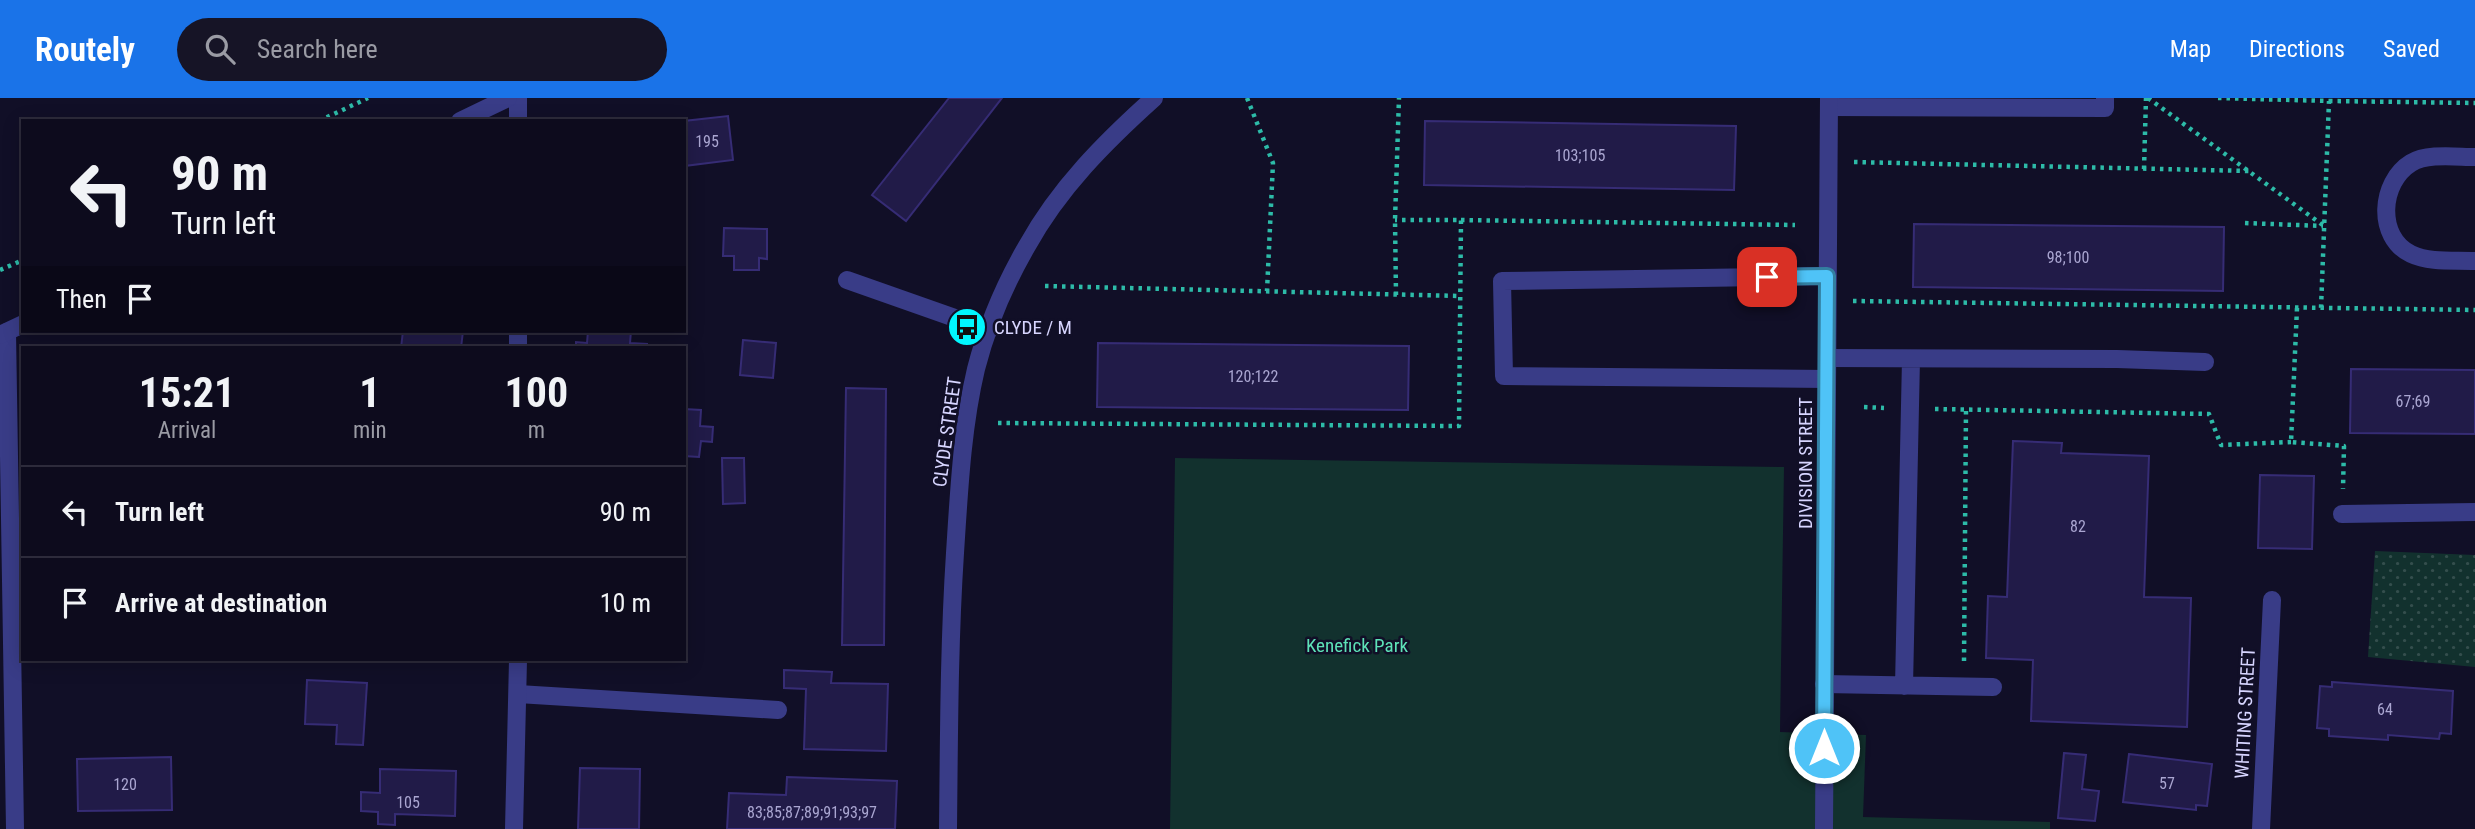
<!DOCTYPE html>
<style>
body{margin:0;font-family:"Roboto Condensed",sans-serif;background:#161426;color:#f1f3f6;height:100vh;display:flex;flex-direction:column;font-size:26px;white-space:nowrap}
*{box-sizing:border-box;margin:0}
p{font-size:23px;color:#9a9ba4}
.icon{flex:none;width:38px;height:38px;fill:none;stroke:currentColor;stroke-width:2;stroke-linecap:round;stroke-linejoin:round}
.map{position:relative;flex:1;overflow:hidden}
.details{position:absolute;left:21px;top:248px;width:665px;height:315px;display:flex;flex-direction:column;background:#0d0b1d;border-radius:0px;box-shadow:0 4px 18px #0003,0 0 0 2px #2d2b3b}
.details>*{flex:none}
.banner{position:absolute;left:21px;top:21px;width:665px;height:214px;border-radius:0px;box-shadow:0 4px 18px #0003,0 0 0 2px #2d2b3b;background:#0d0b1d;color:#f1f3f6;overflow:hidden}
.pin{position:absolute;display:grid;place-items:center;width:60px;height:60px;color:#fff;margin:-30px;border-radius:14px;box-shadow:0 4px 10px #0006}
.me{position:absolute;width:77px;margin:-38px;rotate:0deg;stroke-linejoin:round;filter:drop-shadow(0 0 5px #0008)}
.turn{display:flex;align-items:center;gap:24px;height:147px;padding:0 35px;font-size:32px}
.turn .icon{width:91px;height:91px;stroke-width:2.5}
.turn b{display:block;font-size:49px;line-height:60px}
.then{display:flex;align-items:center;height:66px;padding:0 35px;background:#0003;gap:14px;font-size:26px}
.eta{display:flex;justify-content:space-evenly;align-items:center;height:119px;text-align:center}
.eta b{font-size:42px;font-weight:700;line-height:49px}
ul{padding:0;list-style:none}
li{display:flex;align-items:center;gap:21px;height:91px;padding:0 35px;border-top:2px solid #2d2b3b}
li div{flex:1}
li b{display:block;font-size:26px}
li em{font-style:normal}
header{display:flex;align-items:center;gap:42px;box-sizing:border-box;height:98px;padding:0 35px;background:#1a73e8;color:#fff}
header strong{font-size:33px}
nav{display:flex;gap:38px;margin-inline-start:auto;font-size:24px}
.search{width:490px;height:63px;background:#161426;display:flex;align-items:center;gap:18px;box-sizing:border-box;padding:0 24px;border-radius:38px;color:#9a9ba4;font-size:26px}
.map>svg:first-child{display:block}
.green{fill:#12312e}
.garden{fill:url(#garden-dots)}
.building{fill:#211b48;stroke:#362c75;stroke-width:2}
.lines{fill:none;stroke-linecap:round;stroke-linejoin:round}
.path{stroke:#2dbba8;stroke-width:4.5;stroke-dasharray:3.5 5;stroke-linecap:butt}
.service{stroke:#393c87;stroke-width:18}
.minor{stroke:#393c87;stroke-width:18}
.tertiary{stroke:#393c87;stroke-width:18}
.route-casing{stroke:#337fa1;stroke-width:18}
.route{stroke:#4fc3f7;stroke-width:12}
.labels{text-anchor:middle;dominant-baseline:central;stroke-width:5;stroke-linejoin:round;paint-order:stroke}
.number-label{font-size:16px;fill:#aaa6d1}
.poi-label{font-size:19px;fill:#d7d5ff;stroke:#110f27;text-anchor:start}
.street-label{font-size:19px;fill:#d7d5ff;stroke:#110f27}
.park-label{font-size:19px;fill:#5ee2b8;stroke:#110f27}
</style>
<header>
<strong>Routely</strong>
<div class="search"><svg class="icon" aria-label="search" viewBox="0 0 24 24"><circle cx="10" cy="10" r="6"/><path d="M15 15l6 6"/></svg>Search here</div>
<nav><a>Map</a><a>Directions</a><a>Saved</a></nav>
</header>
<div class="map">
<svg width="2475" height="731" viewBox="0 0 2475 731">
<defs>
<pattern id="garden-dots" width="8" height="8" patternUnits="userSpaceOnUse" patternTransform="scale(1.75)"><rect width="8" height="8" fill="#12312e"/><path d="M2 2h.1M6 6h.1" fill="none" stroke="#344e4d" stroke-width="1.8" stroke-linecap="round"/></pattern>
</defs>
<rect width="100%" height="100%" fill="#110f27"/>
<path class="green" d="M1175,360L1784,369L1780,634L1866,637L1863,719L2050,724V731H1170Z"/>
<path class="garden" d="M2375,453L2475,457V569L2368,559Z"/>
<path class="building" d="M949,0H1002L906,123L872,97Z
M728,18L733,62L684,68V23Z
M1425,23L1736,28L1734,92L1424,87Z
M1914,126L2224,129L2223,193L1913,189Z
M724,130L767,131V161L759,160V172H734V158H723Z
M403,233H463L461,250H401Z
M588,233H631L630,245L647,246V250H576V244L587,245Z
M743,242L776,245L773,280L740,277Z
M1098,245L1409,248L1408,312L1097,309Z
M2351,271L2475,272V336L2350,335Z
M846,290L886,291L884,547H842Z
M684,311L701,312L700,328L713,329L712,344L701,343L699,359L684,358Z
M2013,343L2062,345L2061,355L2149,358L2144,499L2191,500L2187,629L2031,623L2033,562L1986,560L1988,498L2007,499Z
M722,360H744L745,405L723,406Z
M2260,377L2314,378L2312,451L2258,450Z
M784,572L832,574L831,585L888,586L886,653L804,651L806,591L784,590Z
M307,582L367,585L363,647L336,646L337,627L305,626Z
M2332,584L2453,593L2451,636L2440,635L2439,641L2388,637V642L2329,638V631L2317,630L2320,588L2332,589Z
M2064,655L2086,657L2082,691L2099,693L2095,723L2058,720Z
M2129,656L2212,666L2207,708L2196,707V712L2123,704Z
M171,659L172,712L78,713L77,661Z
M580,670L640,671L639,731H578Z
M380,671L456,673L455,718L395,716V727L378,726V714L361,713V694L380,695Z
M787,679L897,683L895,731H727L729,695L786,697Z"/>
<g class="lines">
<path class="path" d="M1247,0L1273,65L1267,193
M2148,0L2324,128
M2218,0L2329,3L2321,210
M2329,3L2475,5
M319,23L368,0
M1854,64L2249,73
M2144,71L2146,0
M1461,122L1795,127
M2245,125L2323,128
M0,172L23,162
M1045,188L1460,198
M1396,197L1395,122L1399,0
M1853,203L2475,212
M2297,210L2291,344L2344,348L2343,391
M1864,309L1884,310
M1935,311L2209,316L2221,347L2291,344
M998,325L1459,328L1461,122H1395
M1964,563L1966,311"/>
<path class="service" d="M1829,9L2105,10V0
M2475,59C2456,59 2427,55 2411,65C2380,84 2376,139 2411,156C2430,165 2454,162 2475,163
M847,182L989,232
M1827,260L2117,261L2205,264
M1827,281L1504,278L1502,183L1827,178
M2342,416L2475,414
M1824,586L1993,589
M1904,588L1911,261
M518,596L778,612"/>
<path class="minor" d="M518,23V0
M7,234L15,731
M518,250V233
M514,731L518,562
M948,731C949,639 949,547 955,455C959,394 962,330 976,271C987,228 1005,186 1027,148C1059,90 1105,44 1154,0
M1824,731L1829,0
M2261,731L2272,502"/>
<path class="tertiary" d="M460,23L508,0
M0,237L23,226"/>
</g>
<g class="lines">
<defs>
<path id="route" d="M1767,179L1827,178L1824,650"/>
</defs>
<use href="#route" class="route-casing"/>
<use href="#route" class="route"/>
</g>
<defs>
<symbol id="bus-disc" viewBox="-11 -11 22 22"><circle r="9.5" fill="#01f7ff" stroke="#110f27"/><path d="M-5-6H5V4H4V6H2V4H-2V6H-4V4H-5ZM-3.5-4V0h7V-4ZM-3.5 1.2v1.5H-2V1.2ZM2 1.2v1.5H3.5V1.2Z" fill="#111"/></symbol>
</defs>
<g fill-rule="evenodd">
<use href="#bus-disc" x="945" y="207" width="44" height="44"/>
</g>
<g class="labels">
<g class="number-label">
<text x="707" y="43">195</text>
<text x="1580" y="57">103;105</text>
<text x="2068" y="159">98;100</text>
<text x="1253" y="278">120;122</text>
<text x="2413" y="303">67;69</text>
<text x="2078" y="428">82</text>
<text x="2385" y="611">64</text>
<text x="2167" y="685">57</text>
<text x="125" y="686">120</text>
<text x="408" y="704">105</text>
<text x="812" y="714">83;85;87;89;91;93;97</text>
</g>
<g class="poi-label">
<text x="994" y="229">CLYDE / M</text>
</g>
<g class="street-label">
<text transform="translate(947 334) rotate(-82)">CLYDE STREET</text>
<text transform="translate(1805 365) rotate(-90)">DIVISION STREET</text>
<text transform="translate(2245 615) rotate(-87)">WHITING STREET</text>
</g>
<g class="park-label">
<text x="1357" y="547">Kenefick Park</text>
</g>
</g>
</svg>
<div class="pin" style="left:1767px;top:179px;background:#d93025"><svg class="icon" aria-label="arrive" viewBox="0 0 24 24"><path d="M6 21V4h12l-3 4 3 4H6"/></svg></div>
<svg class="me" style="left:1824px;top:650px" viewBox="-20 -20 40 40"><circle r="17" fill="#4fc3f7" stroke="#fff" stroke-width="3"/><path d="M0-11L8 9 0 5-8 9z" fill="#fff"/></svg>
<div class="banner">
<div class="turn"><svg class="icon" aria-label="left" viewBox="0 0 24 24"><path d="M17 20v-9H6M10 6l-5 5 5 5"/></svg><div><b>90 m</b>Turn left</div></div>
<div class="then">Then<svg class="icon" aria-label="arrive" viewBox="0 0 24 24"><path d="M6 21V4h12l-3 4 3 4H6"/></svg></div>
</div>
<section class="details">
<div class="eta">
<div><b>15:21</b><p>Arrival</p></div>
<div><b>1</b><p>min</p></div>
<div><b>100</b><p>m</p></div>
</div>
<ul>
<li><svg class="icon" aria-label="left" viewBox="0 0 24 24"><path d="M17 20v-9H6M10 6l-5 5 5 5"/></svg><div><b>Turn left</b></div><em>90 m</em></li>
<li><svg class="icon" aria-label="arrive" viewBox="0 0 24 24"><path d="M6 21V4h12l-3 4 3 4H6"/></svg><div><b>Arrive at destination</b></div><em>10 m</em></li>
</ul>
</section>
</div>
